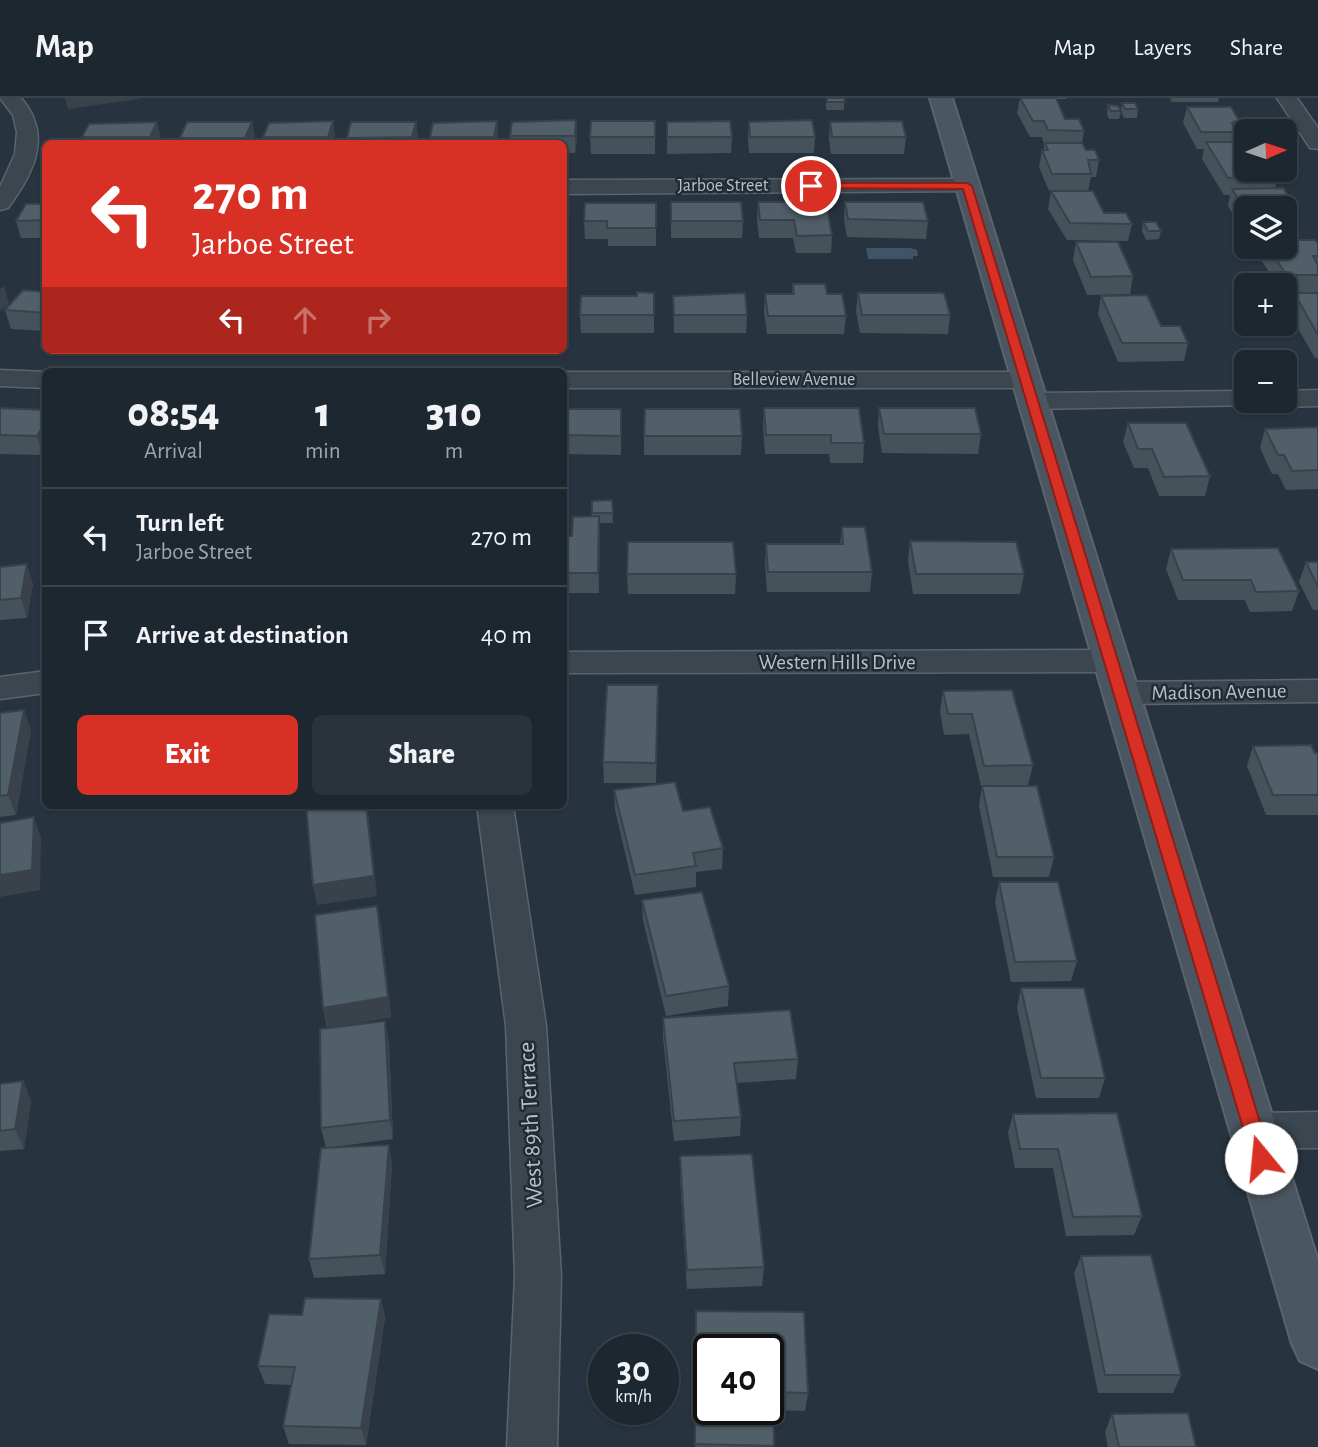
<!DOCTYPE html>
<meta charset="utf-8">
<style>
body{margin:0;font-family:"Alegreya Sans",sans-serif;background:#2a333b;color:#f1f3f6;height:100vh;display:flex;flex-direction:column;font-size:26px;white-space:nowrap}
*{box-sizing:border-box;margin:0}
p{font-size:23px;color:#a0a5aa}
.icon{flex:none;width:38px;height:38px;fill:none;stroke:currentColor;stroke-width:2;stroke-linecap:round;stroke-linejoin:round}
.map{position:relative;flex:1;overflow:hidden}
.side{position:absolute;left:42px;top:270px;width:525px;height:441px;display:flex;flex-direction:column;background:#1d272f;border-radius:10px;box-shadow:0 2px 5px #0004,0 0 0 2px #3b444b}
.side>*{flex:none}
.hud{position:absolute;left:42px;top:42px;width:525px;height:214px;border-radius:10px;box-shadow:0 2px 5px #0004,0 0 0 2px #3b444b;background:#d93025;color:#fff;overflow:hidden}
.needle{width:46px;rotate:87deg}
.controls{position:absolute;left:1234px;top:21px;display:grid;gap:14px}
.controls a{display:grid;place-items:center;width:63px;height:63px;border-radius:10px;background:#1d272f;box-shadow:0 2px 5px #0004,0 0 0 2px #3b444b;font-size:35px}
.speed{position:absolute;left:588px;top:1236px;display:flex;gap:14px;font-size:35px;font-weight:700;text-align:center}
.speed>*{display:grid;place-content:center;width:91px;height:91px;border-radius:50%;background:#1d272f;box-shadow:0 2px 5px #0004,0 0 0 2px #3b444b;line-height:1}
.speed small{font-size:18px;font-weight:400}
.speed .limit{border:4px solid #111;border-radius:10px;background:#fff;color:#111}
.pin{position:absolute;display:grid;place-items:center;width:60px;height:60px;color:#fff;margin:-30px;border:4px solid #fff;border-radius:50%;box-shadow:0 2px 7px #0007}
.me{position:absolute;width:77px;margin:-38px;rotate:343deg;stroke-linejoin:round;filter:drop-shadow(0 0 5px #0008)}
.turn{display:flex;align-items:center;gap:24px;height:147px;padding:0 35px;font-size:32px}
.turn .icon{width:91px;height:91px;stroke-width:2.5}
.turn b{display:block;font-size:49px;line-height:60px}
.lanes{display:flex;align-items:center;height:66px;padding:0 35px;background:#0003;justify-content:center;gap:35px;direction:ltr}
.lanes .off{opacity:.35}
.eta{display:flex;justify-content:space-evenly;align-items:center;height:119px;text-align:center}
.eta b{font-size:42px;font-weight:800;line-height:49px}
.button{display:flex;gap:14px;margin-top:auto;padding:14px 35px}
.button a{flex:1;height:80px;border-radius:10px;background:#d93025;color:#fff;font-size:28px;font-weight:800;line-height:80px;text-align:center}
.button a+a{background:#2a333b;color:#f1f3f6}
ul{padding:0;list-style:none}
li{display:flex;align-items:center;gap:21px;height:98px;padding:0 35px;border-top:2px solid #3b444b}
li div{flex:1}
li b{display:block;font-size:26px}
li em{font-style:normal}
header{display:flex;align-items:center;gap:42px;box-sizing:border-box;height:98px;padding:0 35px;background:#1d272f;border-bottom:2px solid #3b444b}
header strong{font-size:33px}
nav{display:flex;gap:38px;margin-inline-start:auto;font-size:24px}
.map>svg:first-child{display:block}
.water{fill:#3f5466}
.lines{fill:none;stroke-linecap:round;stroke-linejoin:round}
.street-casing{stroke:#59646c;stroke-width:3}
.secondary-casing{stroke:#59646c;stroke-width:4}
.street{fill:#3b464f;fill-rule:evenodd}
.secondary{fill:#4a5661;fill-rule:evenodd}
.wall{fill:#46525a}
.shaded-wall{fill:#39424a}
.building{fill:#515f69;stroke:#39424a;stroke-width:2;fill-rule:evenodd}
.route{fill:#d93025;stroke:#8d1f18;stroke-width:2}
.labels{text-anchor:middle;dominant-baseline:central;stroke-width:5;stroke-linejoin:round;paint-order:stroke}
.far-street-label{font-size:18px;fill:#b8c1c9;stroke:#202b34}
.street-label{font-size:21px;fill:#b8c1c9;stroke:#202b34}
.near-street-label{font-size:24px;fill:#b8c1c9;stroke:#202b34}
</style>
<header>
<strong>Map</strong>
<nav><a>Map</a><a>Layers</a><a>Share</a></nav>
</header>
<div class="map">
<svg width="1318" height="1349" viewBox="0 0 1318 1349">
<rect width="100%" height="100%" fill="#27343f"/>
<path class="water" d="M866,150H910L917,152L918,158H913V161H868Z"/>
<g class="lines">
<defs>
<path id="street" d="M0,0H21C53,37 34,75 8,110L0,112V89L15,56L17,34L13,17Z
M1277,0H1297L1318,30V51L1310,50Z
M967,81L975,83L978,88L975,93L564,96V82Z
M0,272L46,274V290L0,288Z
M564,274H1025L1034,276L1038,282L1034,288L1025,290H564Z
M1318,292V308L1284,309L1272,303H1284V293Z
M1246,293V303H1258L1256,307L1031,311L1021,309L1018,303L1021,297L1031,295Z
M1111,552L1123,556L1127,563L1123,570L1111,574L564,575V554Z
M46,573V595L0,601V579Z
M1318,582V604L1120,606L1108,603L1103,595L1108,587L1120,584Z
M477,707H513L546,928L561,1178L557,1349H507L515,1178L506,928Z
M1318,1014V1050L1253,1051L1238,1046L1232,1033L1238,1020L1253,1015Z"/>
<path id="secondary" d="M930,0H952L1318,1163V1271L1300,1263L1292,1246Z"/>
</defs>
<use href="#street" class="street-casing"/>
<use href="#secondary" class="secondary-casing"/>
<use href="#street" class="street"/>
<use href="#secondary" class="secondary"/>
</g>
<path class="wall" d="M826,0H844V12H826Z
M1020,0H1066V1H1057L1065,21L1084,33L1082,45L1086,52L1099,62L1096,79H1091L1088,93L1104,115L1132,126L1128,143L1067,142L1048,111L1051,93H1049L1039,69L1042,52H1044V47L1042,39H1030L1017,15Z
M1170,0H1219L1218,4H1172Z
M1122,5L1138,11L1137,20H1124L1121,13Z
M1108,7L1121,13L1119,21H1109L1107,16Z
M1187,9L1239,22L1235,44L1278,79L1275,90L1294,106L1291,115L1294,119L1289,136L1284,137V110H1246V139L1228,108L1230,97H1224L1202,61L1204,51H1197L1183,25Z
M576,22L577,39L575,55H564V46H510V38Z
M333,23L335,40L333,46H264L263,39Z
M497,23L498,40L497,46H430V39Z
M655,23V56H591L590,39Z
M252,24L255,41L253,46H181L180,40Z
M416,24L418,40L417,46H347V40Z
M667,24L732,39L731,55L667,56Z
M749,24L815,39L814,55H749L748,41Z
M830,24L906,39L904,56H831L829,41Z
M89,26L161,41L158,46H84L82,39Z
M671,104L743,123L742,140H671Z
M758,104L832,137L831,155H796L793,140H759L757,122Z
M845,104L928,123L926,141L847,139L844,122Z
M564,105L569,122L568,141H564Z
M656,105V148H608V141H585L584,123Z
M46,106V140H21L16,123Z
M1143,124L1161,133L1159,141L1146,142L1142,133Z
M1076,144L1133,178L1130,196L1087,197L1073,162Z
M1318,146V194L1284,195V187H1277L1260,160L1263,149H1284Z
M793,186L827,196L846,218L844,236H767L764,214L765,196H792Z
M46,194V233L11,231L5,212Z
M654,195V235H581L580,217L637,198Z
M858,195L950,217L948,236L860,235L856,213Z
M1294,195H1318V260H1315L1288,213Z
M673,198L747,217L746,235H674Z
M1101,198L1188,245L1184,263L1118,264L1098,216Z
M0,310L46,312L43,357L0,356Z
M764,310L864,345L863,365H830L829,356H765L763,329Z
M879,310L981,336L978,356L882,355L878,329Z
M564,311H621V357L564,356Z
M1128,325L1210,378L1205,398H1159L1148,370H1134L1123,344Z
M1318,329V391L1286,392L1278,376H1272L1260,350L1265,331Z
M644,338H742L741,357H644Z
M612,402L613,425H599V495H564V438H572L592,418V403Z
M842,429L872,474L870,494H767L765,465L766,446H840Z
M910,443L1024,476L1020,496H913L908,463Z
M1171,451L1299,493L1292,513L1250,514L1245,502H1178L1166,471Z
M1306,464H1318V512H1313L1299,484Z
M0,469L33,486L27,520L0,522Z
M627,476H736L735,496H628Z
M658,587L656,685H604L603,664Z
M943,593L1033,667L1028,687L986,688L1054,759L1049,779H993L979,708L982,688H981L969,636L944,637L940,613Z
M0,615L31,632L16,717L0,719Z
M1253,648L1318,655V717H1266L1247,668Z
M614,692L683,713L723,750L722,771L696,774V789L635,797L615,712Z
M999,784L1077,863L1071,883L1011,884L995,804Z
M642,802L729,888L728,908L666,918L643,822Z
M377,808L381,828L391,919L329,930L389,943L393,1041L326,1050L321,1030L327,930L323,910Z
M1021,890L1105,980L1099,1000H1036L1017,910Z
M663,920L798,961L796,981L736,985L741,1019L740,1038L674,1043L663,940Z
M23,983L31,1003L24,1051L0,1053V986Z
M1117,1015L1142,1118L1134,1137L1066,1138L1053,1070H1015L1008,1035L1013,1016Z
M389,1047L392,1066L385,1176L314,1180L309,1161Z
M680,1058L764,1169L762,1188L687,1191L680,1078Z
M1081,1158L1181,1277L1173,1295H1098L1074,1176Z
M381,1201L385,1220L366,1347L289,1346L283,1328L291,1287L265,1286L258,1268L302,1217Z
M695,1231L808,1295L805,1313L773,1312L774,1349H695Z
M1112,1316L1196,1349H1108L1105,1334Z"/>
<path class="shaded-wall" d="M65,0H138L139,1L68,11Z
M576,22L577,39L575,55V38Z
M1239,22L1236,34L1232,25Z
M333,23L335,40L333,46H328V39Z
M497,23L498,40L497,46H495L494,39Z
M157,24L161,41L158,46H151L150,39Z
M252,24L255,41L253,46H246L245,40Z
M416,24L418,40L417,46H413L412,39Z
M569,105V122L568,141V123Z
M4,188L9,206L0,213V191Z
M46,323V352L43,357L37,338Z
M599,418L600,438L599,495L598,475Z
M27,466L33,486L27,520L21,500Z
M24,612L31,632L16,717L8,697Z
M366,707L368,712L377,798L317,807L313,787Z
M34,719L41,740L40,792L0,799V777Z
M377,808L381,828L391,919L328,930L323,910Z
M385,923L389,943L393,1041L390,1022Z
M23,983L31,1003L24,1051L15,1031Z
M389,1047L392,1066L385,1176L380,1157Z
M381,1201L385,1220L366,1347L361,1330Z"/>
<path class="building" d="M827,0H844L845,4H827Z
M1020,0H1056L1065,21H1079L1084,33L1048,32L1044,23H1033Z
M1122,5H1135L1138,11H1125Z
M1108,7L1118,8L1121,13H1111Z
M1187,9H1231L1239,22L1232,25L1237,34H1201Z
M576,22L575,38H510L512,24Z
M812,22L815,39H750L749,24Z
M333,23L328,39H263L269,25Z
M497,23L494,39H430L433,25Z
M591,23H655V39H590Z
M730,23L732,39H667V24Z
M902,23L906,39H832L830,24Z
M157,24L150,39H82L89,26Z
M187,24H252L245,40H180Z
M351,24H416L412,39L347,40Z
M1206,44H1246V72H1272L1278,79L1228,80Z
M1045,45H1082L1086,52H1095L1099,62H1088L1091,76H1052L1042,52H1048Z
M1283,90L1294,106H1286L1294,119H1284V110H1246V114L1232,91Z
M1051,93H1093L1104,115H1126L1132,126L1070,125Z
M671,104H741L743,123H671Z
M758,104H826L832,137L797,138L794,122H760Z
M845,104H923L928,123L848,121Z
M564,105H569L568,123H564Z
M585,105H656V130H607V123H584Z
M26,106H46V122L16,123Z
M1143,124H1156L1161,133H1148Z
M1284,142H1315L1318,146V158H1313L1318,167V177H1286L1269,149H1284Z
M1076,144H1118L1133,178L1091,179Z
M793,186H825L827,196H842L846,218H768L765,196H794Z
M23,192L46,194V215L5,212Z
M637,194L654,195V217H580L581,198H637Z
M745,195L747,217H674L673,198Z
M858,195H944L950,217H862Z
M1294,195H1318V237Z
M1147,197L1161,228H1180L1188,245H1122L1101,198Z
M0,310L46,312V323L37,338L0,337Z
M764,310H859L864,345H831V337H766Z
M879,310H975L981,336H884Z
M564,311H621V338L564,337Z
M645,311H740L742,338H644Z
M1128,325H1186L1210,378L1164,379L1152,351H1138Z
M1318,329V372L1292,373L1284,357H1278L1265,331Z
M612,402L613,415H592V403Z
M599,418L598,475H564V438H572L573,419Z
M842,429H865L872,474H768L766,446H843Z
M910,443L1016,444L1024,476H916Z
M628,444H733L736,476H627Z
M1278,450L1299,493L1256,494L1251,482H1183L1171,451Z
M1306,464H1318V489Z
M27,466L21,500L0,502V469Z
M607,587H658L656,665L603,664Z
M1012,592L1033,667L984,668L972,616H948L943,593Z
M24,612L8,697L0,698V615Z
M1311,647L1315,655H1318V697H1273L1253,648Z
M675,684L683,713L710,709L723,750L693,755L696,768L635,777L614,692Z
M982,688H1037L1054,759H997Z
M306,707H366L374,778L313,787Z
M34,719L32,772L0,777V725Z
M999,784H1058L1077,863L1015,864Z
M702,794L729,888L666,898L642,802Z
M377,808L388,899L323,910L315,817Z
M1021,890H1084L1105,980H1041Z
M790,912L798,961L734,965L741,1019L674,1023L663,920Z
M385,923L390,1022L321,1030L320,931Z
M23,983L15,1031L0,1033V986Z
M1117,1015L1142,1118L1073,1119L1058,1051H1020L1013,1016Z
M389,1047L380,1157L309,1161L321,1050Z
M752,1056L764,1169L687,1172L680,1058Z
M1151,1157L1181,1277H1105L1081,1158Z
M305,1200L381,1201L361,1330L283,1328L295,1269L258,1268L269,1216L302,1217Z
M696,1213L804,1214L808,1295L773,1294L774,1348L695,1346ZM709,1251H768V1311H709Z
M1188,1315L1196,1349H1119L1112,1316Z"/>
<path class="route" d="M811,85H967L972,88L1271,1060L1268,1066L1261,1068L1254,1066L1252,1060L963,91L807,90Z"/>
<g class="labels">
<g class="far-street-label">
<text x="723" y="88">Jarboe Street</text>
<text x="794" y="282">Belleview Avenue</text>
</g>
<g class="street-label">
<text x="837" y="564">Western Hills Drive</text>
<text transform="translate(1219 594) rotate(-1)">Madison Avenue</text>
</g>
<g class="near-street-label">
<text transform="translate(531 1027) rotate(-93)">West 89th Terrace</text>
</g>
</g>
</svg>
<div class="controls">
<a><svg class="needle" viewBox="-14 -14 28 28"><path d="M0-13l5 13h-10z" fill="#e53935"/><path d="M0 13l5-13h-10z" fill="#a0a5aa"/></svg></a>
<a><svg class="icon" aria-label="layers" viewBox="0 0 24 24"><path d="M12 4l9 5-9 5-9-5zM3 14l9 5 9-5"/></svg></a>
<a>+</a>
<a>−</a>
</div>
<div class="speed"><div>30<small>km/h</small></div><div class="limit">40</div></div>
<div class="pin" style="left:811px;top:88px;background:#d93025"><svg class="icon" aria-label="arrive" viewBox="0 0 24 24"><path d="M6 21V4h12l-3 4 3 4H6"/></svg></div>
<svg class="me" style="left:1261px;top:1060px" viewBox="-20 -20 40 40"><circle r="19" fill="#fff"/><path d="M0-13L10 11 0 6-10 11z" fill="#d93025"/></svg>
<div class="hud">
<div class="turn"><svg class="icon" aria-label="left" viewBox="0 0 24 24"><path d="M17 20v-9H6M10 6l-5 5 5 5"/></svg><div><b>270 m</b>Jarboe Street</div></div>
<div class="lanes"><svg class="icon" aria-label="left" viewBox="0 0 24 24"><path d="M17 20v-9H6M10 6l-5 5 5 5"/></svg><svg class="icon off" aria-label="ahead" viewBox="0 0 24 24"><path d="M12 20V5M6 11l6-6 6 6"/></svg><svg class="icon off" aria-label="right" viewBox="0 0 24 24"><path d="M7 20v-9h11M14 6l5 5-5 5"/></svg></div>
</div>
<section class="side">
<div class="eta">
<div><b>08:54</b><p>Arrival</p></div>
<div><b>1</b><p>min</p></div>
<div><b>310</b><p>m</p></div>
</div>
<ul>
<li><svg class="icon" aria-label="left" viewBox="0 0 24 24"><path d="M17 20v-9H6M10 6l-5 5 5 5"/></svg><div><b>Turn left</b><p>Jarboe Street</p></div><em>270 m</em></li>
<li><svg class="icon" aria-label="arrive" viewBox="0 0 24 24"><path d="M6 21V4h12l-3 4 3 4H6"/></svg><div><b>Arrive at destination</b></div><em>40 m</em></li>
</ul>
<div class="button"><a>Exit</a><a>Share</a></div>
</section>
</div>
